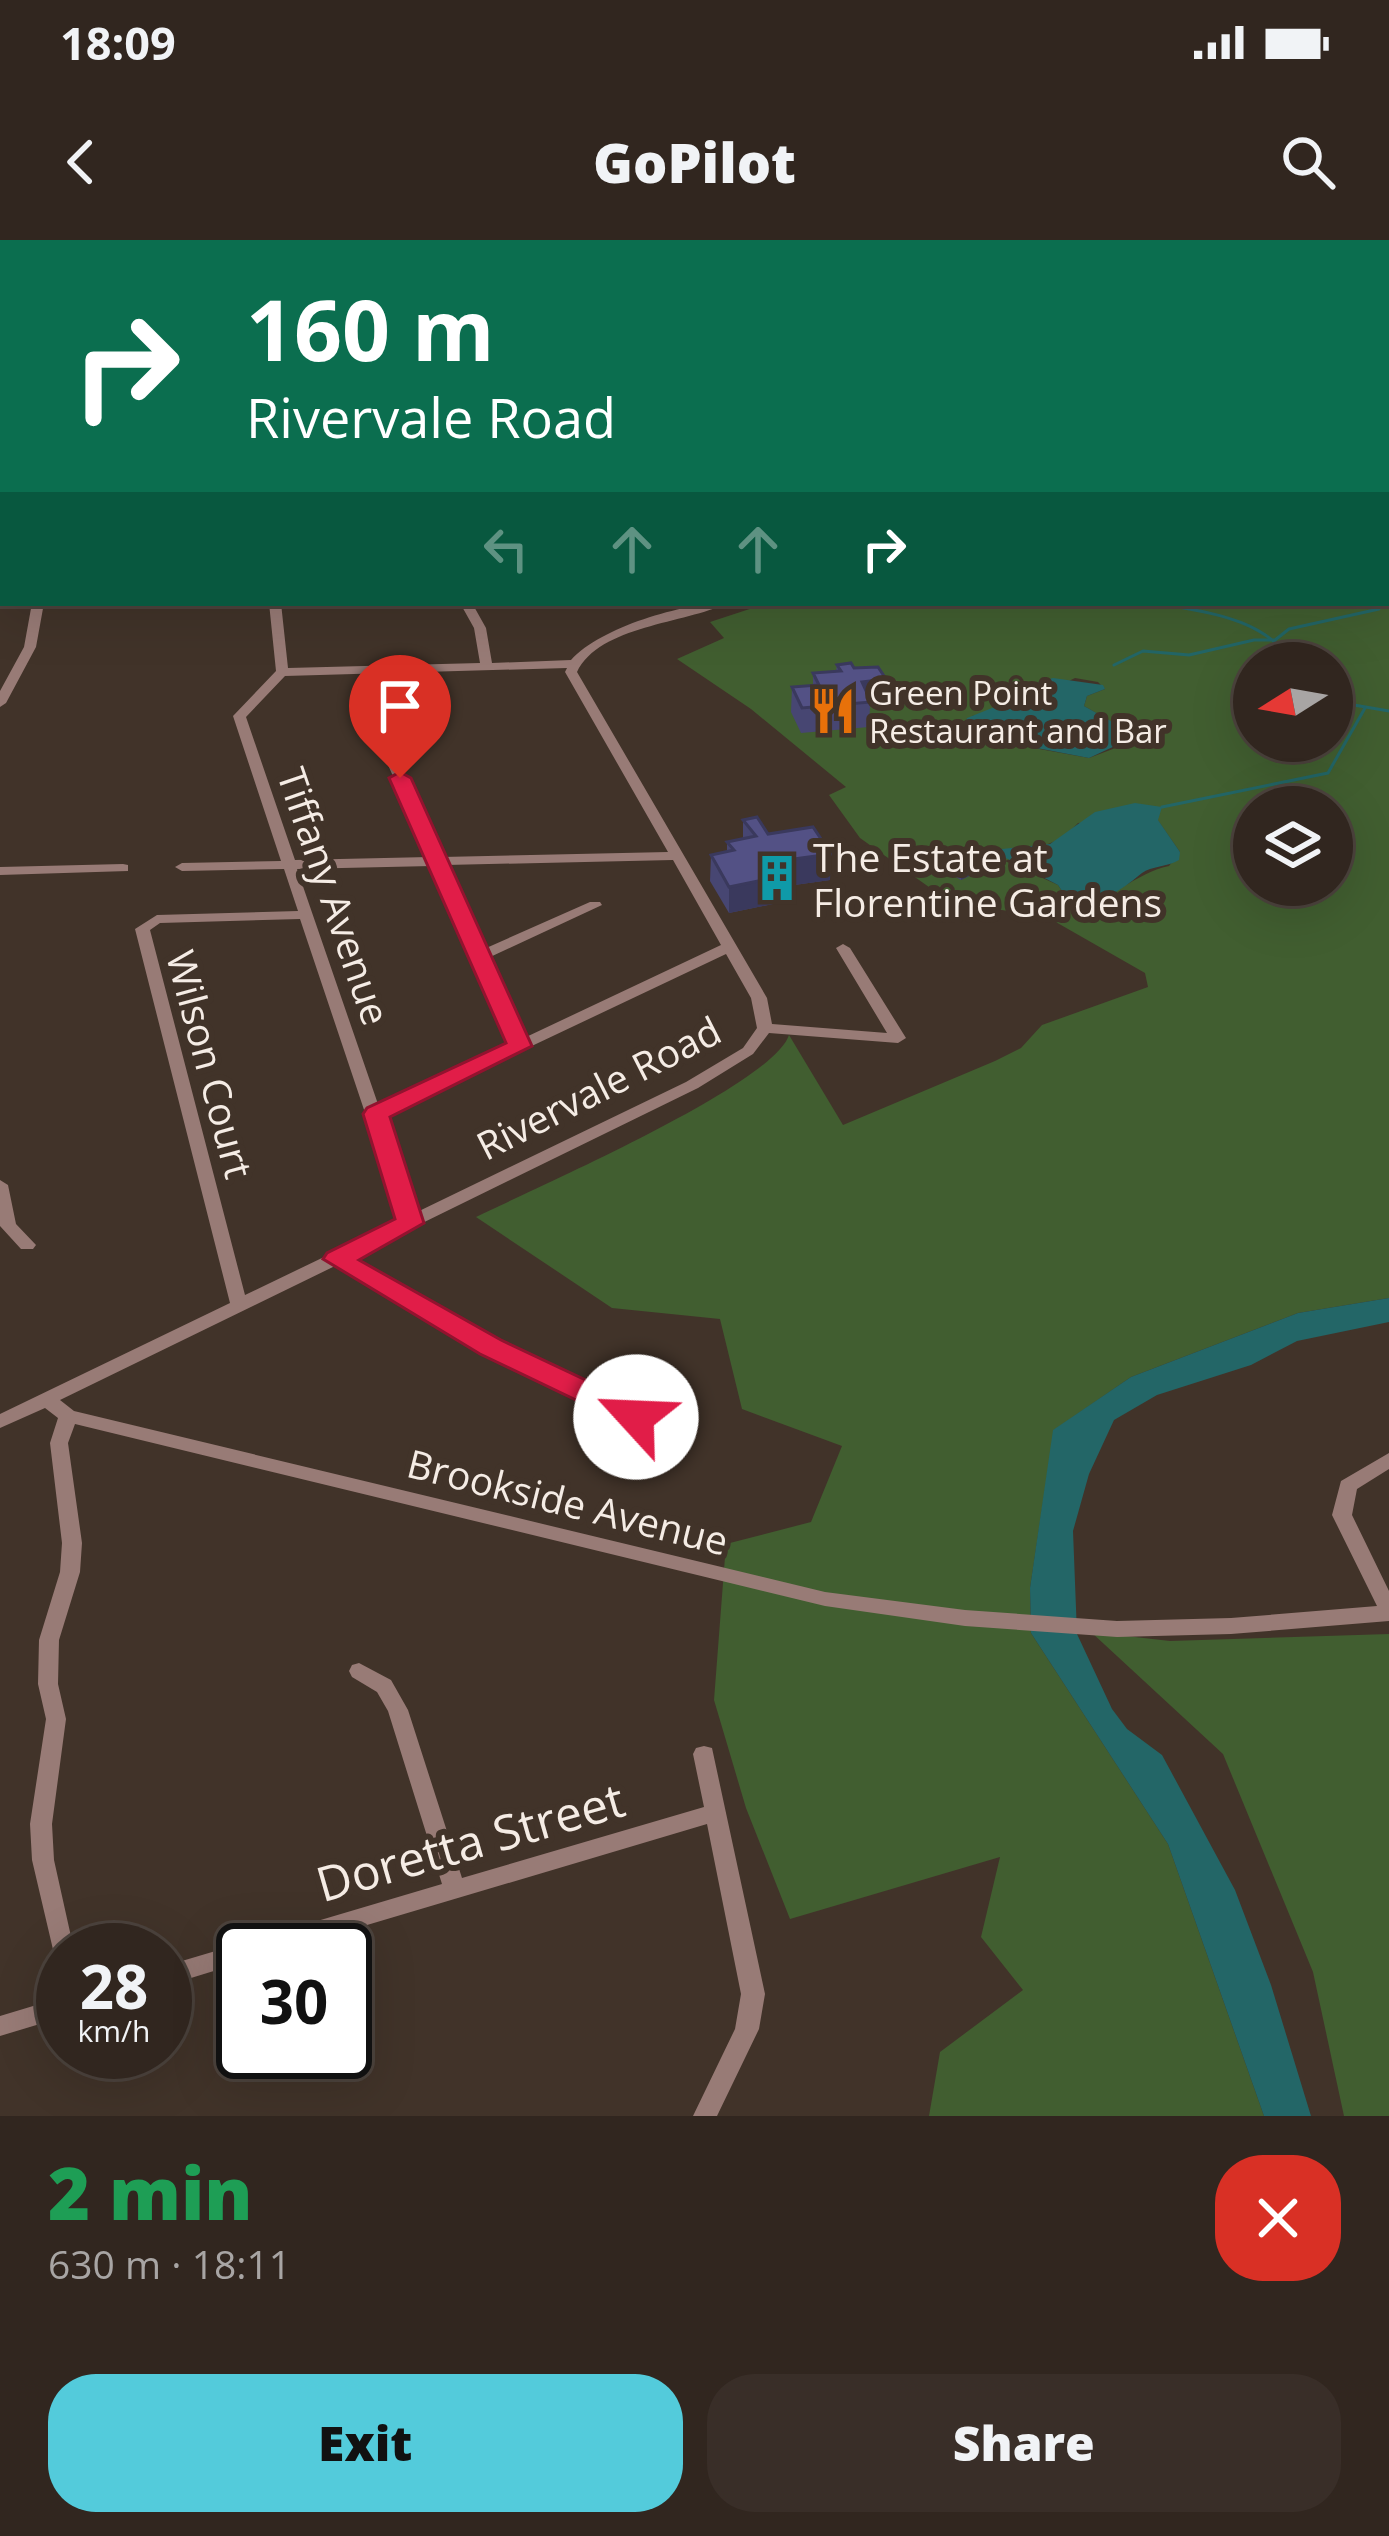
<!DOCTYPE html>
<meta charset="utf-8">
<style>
body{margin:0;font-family:"Open Sans",sans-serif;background:#392e28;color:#f1f3f6;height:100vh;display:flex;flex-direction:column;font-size:45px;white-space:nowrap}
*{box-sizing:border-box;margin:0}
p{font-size:39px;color:#a8a5a4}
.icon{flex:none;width:66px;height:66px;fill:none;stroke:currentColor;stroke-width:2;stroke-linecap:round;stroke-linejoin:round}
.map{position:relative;height:1876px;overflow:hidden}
.drawer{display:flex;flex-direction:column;background:#31261f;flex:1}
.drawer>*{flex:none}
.guide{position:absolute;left:0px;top:0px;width:1389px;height:366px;box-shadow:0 12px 48px #0002,0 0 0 3px #4c433d;background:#0b6e4f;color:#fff;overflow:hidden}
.needle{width:78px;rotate:259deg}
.controls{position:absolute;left:1233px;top:402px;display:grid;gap:24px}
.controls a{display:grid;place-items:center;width:120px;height:120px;border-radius:50%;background:#31261f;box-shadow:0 12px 48px #0002,0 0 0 3px #4c433d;font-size:60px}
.speed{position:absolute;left:36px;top:1683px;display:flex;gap:24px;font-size:60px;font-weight:700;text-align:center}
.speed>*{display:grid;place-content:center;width:156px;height:156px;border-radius:50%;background:#31261f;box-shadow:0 12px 48px #0002,0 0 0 3px #4c433d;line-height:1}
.speed small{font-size:30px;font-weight:400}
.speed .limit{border:6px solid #111;border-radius:18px;background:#fff;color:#111}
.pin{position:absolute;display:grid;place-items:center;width:102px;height:102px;color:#fff;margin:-123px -51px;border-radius:50% 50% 50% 0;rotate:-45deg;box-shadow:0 0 12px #0007}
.pin .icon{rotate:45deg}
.me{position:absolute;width:132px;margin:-66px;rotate:295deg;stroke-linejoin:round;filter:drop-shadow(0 0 9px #0008)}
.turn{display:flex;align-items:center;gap:42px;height:252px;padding:0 48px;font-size:54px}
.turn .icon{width:156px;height:156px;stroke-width:2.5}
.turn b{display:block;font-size:84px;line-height:102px}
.lanes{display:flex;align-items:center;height:114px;padding:0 48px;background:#0003;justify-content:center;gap:60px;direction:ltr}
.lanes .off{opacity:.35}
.round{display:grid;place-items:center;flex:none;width:126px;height:126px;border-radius:48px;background:#392e28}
.head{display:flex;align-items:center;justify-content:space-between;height:204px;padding:0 48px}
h1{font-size:72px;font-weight:800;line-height:90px;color:#1e9e55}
.action{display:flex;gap:24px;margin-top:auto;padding:24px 48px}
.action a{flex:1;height:138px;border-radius:48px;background:#53cbdb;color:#111;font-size:48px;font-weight:800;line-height:138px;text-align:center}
.action a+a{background:#392e28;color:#f1f3f6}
.status{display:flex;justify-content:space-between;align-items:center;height:84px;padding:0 60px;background:#31261f;direction:ltr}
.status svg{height:33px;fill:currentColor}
header{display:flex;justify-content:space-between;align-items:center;height:156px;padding:0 48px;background:#31261f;font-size:54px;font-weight:800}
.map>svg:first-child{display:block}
.green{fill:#415e30;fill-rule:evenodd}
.water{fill:#236667}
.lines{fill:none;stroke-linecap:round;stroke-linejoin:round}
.stream{stroke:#236667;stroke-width:3}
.river{fill:#236667;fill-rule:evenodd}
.minor{fill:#987b76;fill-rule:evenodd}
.wall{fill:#474672}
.shaded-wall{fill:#3a395d}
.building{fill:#535185;stroke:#3a395d;stroke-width:3}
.route{fill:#e11d48;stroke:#92132f;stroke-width:3}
.labels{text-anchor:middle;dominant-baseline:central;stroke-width:12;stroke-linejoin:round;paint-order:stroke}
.far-poi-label{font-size:33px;fill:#f5ece5;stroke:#413329;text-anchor:start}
.poi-label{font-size:39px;fill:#f5ece5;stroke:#413329;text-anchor:start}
.street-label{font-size:39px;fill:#f5ece5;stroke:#413329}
.near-street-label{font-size:48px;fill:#f5ece5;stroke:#413329}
</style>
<div class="status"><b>18:09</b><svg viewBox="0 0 49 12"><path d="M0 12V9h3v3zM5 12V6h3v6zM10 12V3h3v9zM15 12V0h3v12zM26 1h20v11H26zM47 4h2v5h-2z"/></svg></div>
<header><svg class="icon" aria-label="back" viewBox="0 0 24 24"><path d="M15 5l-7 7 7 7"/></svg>GoPilot<svg class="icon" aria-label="search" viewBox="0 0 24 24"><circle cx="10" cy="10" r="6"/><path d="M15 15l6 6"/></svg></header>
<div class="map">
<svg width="1389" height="1876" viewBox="0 0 1389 1876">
<rect width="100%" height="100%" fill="#413329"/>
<path class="green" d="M127,0H624L627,3H127Z
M1389,225V1058L1298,1073L1131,1137L1054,1190L1030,1348L1031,1393L1168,1604L1264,1876H929L940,1812L1023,1750L981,1697L1000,1617L790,1679L746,1568L714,1460L726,1304L811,1282L842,1206L742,1169L720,1079L612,1068L476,977C533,949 773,845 789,795L843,885L995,821L1021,808L1042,785L1148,747L1145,733L1047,677L950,662L860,598L829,555L846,547L751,469L677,419L724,398L710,382L768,363H1386ZM1254,423H1332V501H1254ZM1075,438L1098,442L1105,449L1087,456L1084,466L1126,490L1130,499L1126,504L1089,518L996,501L984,498L972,476C1009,468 1041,455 1075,438ZM1254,567H1332V645H1254ZM1157,579L1180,612L1169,626C1134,633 1110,664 1070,663L1058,645L1005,621L1063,598L1078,583Z
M1091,1392L1170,1401L1389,1394V1876H1344L1313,1732L1223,1514Z"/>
<path class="water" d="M1053,438L1103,445L1105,449L1087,456L1084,466L1127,490L1130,499L1089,518L984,498L965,484L967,478L1002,464L1033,460V444Z
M1135,563L1162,567L1158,580L1180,612L1179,620C1168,627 1151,626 1142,633C1125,647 1094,671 1070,663L1058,645L1000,615L1002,609L1050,604L1095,572Z
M1389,1058V1082L1297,1101L1251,1125L1157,1155L1114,1180L1089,1234L1073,1291L1077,1394L1112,1469L1127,1489L1162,1515L1235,1650L1271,1745L1311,1876H1264L1168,1604L1031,1393L1030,1348L1053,1190L1131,1137L1298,1073Z"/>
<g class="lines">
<path class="stream" d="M1157,363C1208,373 1262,377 1294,423
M1114,425L1143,411L1189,415L1254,400H1275L1289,389L1379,369L1375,363
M1332,453L1354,465L1389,471
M1162,567L1328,533L1365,468"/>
<path class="river" d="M0,0H13L0,5Z
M340,0H358L360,3H342Z
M376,0H404L406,3H378Z"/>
<path class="minor" d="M786,0H809L802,3H779Z
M968,0H978L980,3H970Z
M1009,0H1031L1025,3H1003Z
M1178,0H1187L1189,3H1180Z
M1231,0H1240L1238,3H1229Z
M0,35H3V41H0Z
M0,98H3V104H0Z
M3,112V121L0,122V113Z
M1386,115H1389V121H1386Z
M0,150L3,151V157L0,156Z
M0,315H3V321H0Z
M32,363H44L36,407L6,463L0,467V451L24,407Z
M269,363H281L288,428L480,423L474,388L460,363H472L486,388L492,423L571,420C601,387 683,363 727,363C685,384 600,385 577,432L767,758L772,784L887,793L836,708L843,704L850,708L906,798L898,803L769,793L753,814L698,848L349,1019L496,1103L643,1173L645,1177L643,1181H629L484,1111L335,1026L60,1160L74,1171L825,1352L965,1370L1117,1381L1231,1378L1377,1366L1332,1275L1341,1241L1389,1213V1229L1357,1249L1352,1275L1389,1351V1381L1231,1394L1117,1397L965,1386L825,1366L75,1184L68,1203L82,1303L80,1332L59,1400L58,1444L66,1479L52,1584L54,1620L74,1710H63V1721L55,1718L32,1620L30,1584L46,1479L38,1444L39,1400L60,1332L62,1303L50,1203L58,1178L45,1168L0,1188V1174L230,1063L135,689L157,675L298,671L284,629L182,631L175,627L182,623L281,621L233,476L276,431ZM567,428L565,432L668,612L442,617L388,498L382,494L376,498L429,617L295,620L246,477L285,436ZM673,620L721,705L524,798L488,718L602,665L600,662H590L484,709L446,625ZM432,626L511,804L379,867L297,629ZM300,679L401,980L245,1055L150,690L160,683ZM726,714L751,758L757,788L743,808L686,842L415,973L382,877Z
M123,624L128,625V631L0,635V627Z
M0,940L8,945L16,984L36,1005L33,1009H21L0,986Z
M359,1423L391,1440L408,1470L462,1638L704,1567L693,1514L696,1508L704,1506L712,1508L765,1754L759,1789L717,1876H693L735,1789L741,1754L707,1584L283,1710H243V1722L165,1746V1726L442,1644L388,1471L377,1452L352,1437L349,1431L352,1425Z
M63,1757V1777L0,1796V1776Z"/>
</g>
<path class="wall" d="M837,425L885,464L870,466L869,487L801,493L791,472L792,447L813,445V433L836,431Z
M743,580L768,594L830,640L773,648V664L729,673L710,641L711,615L727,612V602L743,599Z
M945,618L975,633L961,640L945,631Z"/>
<path class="shaded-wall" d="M886,439L885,464L870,466L862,442Z
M831,614L830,640L773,648V664L729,673V647L764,623Z
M976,620L975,633L961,640L962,627Z"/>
<path class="building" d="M851,423L854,428L878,427L886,439L862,442L871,462L802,468L792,447L819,445L813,433L841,431L837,425Z
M757,577L768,594L813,587L831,614L764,623L773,638L729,647L711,615L734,610L727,602L756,596L743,580Z
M960,611L976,620L962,627L945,618Z"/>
<path class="route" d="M400,532L411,538L532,806L390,877L424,983L359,1020L501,1100L647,1169L652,1177L647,1184H626L480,1114L323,1019L327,1013L395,979L363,874L367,868L506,803L389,538Z"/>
<defs>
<symbol id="restaurant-bare" viewBox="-9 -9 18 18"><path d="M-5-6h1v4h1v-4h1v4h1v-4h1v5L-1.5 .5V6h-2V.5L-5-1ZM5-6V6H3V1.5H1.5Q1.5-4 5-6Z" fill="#e8710a" stroke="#413329" stroke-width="2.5" paint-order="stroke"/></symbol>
<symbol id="building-bare" viewBox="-9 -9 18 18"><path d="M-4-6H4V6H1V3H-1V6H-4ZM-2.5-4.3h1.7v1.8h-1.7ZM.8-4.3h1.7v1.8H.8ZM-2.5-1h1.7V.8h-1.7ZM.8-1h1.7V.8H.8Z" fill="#0f9aa8" stroke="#413329" stroke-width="2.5" paint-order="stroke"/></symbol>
</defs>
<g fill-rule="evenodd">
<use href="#restaurant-bare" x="800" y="438" width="66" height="66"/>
<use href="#building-bare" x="744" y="605" width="66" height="66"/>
</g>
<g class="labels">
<g class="far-poi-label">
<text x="869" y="452">Green Point<tspan x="869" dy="38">Restaurant and Bar</tspan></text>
</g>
<g class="poi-label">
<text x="813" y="616">The Estate at<tspan x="813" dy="45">Florentine Gardens</tspan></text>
</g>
<g class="street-label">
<text transform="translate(335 656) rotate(71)">Tiffany Avenue</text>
<text transform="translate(211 824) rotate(75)">Wilson Court</text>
<text transform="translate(598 847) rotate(-27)">Rivervale Road</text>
<text transform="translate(568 1261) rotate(14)">Brookside Avenue</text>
</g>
<g class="near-street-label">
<text transform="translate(470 1601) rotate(-16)">Doretta Street</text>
</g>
</g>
</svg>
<div class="controls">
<a><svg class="needle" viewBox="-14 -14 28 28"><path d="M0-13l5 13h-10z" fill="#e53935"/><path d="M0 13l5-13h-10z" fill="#a8a5a4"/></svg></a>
<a><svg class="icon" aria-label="layers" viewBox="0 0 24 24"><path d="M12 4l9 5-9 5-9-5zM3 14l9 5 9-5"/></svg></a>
</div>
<div class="speed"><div>28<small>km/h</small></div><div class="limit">30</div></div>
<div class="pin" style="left:400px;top:538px;background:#d93025"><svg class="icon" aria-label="arrive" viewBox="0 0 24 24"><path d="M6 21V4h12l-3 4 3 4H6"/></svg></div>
<svg class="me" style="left:636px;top:1177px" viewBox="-20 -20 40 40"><circle r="19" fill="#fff"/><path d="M0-13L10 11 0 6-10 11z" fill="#e11d48"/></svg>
<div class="guide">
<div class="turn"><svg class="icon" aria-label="right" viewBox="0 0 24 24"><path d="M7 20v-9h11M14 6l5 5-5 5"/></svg><div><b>160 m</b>Rivervale Road</div></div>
<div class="lanes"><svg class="icon off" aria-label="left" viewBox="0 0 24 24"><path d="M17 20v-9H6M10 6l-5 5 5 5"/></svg><svg class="icon off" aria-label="ahead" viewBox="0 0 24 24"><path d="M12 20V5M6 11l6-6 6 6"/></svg><svg class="icon off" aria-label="ahead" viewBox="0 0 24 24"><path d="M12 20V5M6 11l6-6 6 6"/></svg><svg class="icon" aria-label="right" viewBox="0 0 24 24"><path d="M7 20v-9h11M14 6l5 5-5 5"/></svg></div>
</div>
</div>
<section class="drawer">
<div class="head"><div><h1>2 min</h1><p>630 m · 18:11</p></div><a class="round" style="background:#d93025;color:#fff"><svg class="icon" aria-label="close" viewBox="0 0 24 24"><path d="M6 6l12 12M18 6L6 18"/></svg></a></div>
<div class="action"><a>Exit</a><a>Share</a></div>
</section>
